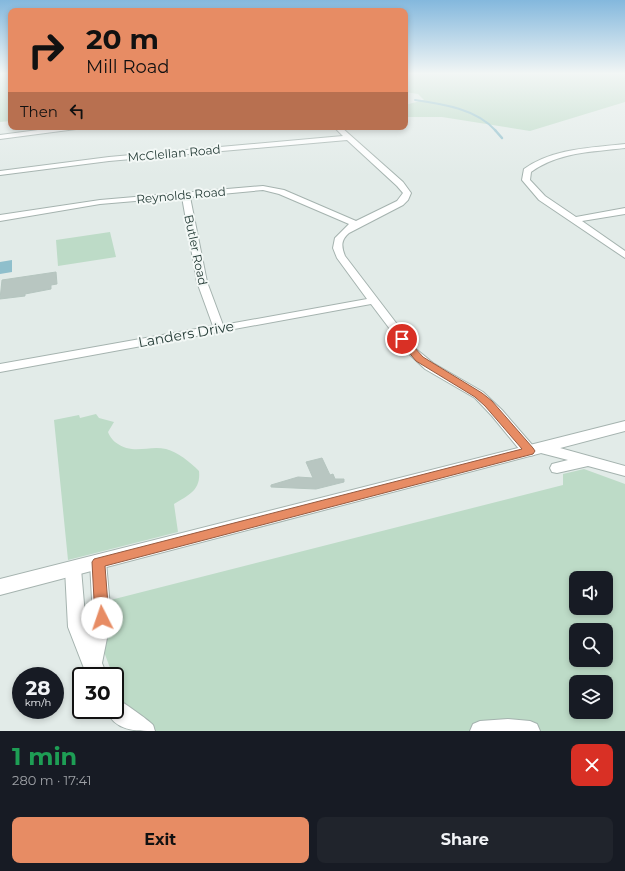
<!DOCTYPE html>
<meta charset="utf-8">
<style>
body{margin:0;font-family:Montserrat,sans-serif;background:#20242c;color:#f1f3f6;height:100vh;display:flex;flex-direction:column;font-size:15px;white-space:nowrap}
*{box-sizing:border-box;margin:0}
p{font-size:13px;color:#9ea1a6}
.icon{flex:none;width:22px;height:22px;fill:none;stroke:currentColor;stroke-width:2;stroke-linecap:round;stroke-linejoin:round}
.map{position:relative;height:731px;overflow:hidden}
.details{display:flex;flex-direction:column;background:#171b24;flex:1}
.details>*{flex:none}
.top-card{position:absolute;left:8px;top:8px;width:400px;height:122px;border-radius:8px;box-shadow:0 2px 6px #0003;background:#e78c64;color:#111;overflow:hidden}
.controls{position:absolute;left:569px;top:571px;display:grid;gap:8px}
.controls a{display:grid;place-items:center;width:44px;height:44px;border-radius:8px;background:#171b24;box-shadow:0 2px 6px #0003;font-size:20px}
.speed{position:absolute;left:12px;top:667px;display:flex;gap:8px;font-size:20px;font-weight:700;text-align:center}
.speed>*{display:grid;place-content:center;width:52px;height:52px;border-radius:50%;background:#171b24;box-shadow:0 2px 6px #0003;line-height:1}
.speed small{font-size:10px;font-weight:400}
.speed .limit{border:2px solid #111;border-radius:6px;background:#fff;color:#111}
.pin{position:absolute;display:grid;place-items:center;width:34px;height:34px;color:#fff;margin:-17px;border:2px solid #fff;border-radius:50%;box-shadow:0 1px 4px #0007}
.me{position:absolute;width:44px;margin:-22px;rotate:356deg;stroke-linejoin:round;filter:drop-shadow(0 0 3px #0008)}
.turn{display:flex;align-items:center;gap:14px;height:84px;padding:0 12px;font-size:18px}
.turn .icon{width:52px;height:52px;stroke-width:2.5}
.turn b{display:block;font-size:28px;line-height:34px}
.then{display:flex;align-items:center;height:38px;padding:0 12px;background:#0003;gap:8px;font-size:15px}
.round{display:grid;place-items:center;flex:none;width:42px;height:42px;border-radius:8px;background:#20242c}
.head{display:flex;align-items:center;justify-content:space-between;height:68px;padding:0 12px}
h1{font-size:24px;font-weight:700;line-height:30px;color:#1e9e55}
.action{display:flex;gap:8px;margin-top:auto;padding:8px 12px}
.action a{flex:1;height:46px;border-radius:8px;background:#e78c64;color:#111;font-size:16px;font-weight:700;line-height:46px;text-align:center}
.action a+a{background:#20242c;color:#f1f3f6}
.map>svg:first-child{display:block}
.green{fill:#bddbc7;fill-rule:evenodd}
.water{fill:#8fbfcc}
.lines{fill:none;stroke-linecap:round;stroke-linejoin:round}
.stream-far1{stroke:#8fbfcc;stroke-width:2}
.stream{stroke:#8fbfcc;stroke-width:2.5}
.building{fill:#b8c6c1;stroke:#b5c5bf}
.minor-casing{stroke:#a5b3af;stroke-width:2}
.tertiary-casing{stroke:#a5b3af;stroke-width:2}
.minor{fill:#fff;fill-rule:evenodd}
.tertiary{fill:#fff;fill-rule:evenodd}
.route{fill:#e78c64;stroke:#965b41}
.labels{text-anchor:middle;dominant-baseline:central;stroke-width:4;stroke-linejoin:round;paint-order:stroke}
.far-street-label{font-size:12px;fill:#243b36;stroke:#f3f8f6}
.street-label{font-size:14px;fill:#243b36;stroke:#f3f8f6}
</style>
<div class="map">
<svg width="625" height="731" viewBox="0 0 625 731">
<rect width="100%" height="100%" fill="#e2ebe8"/>
<path class="green" d="M0,73H11V121L0,122Z
M405,73H625V102L530,131L442,117H405V105L424,100L418,94L405,92Z
M110,232L116,257L58,266L56,240Z
M96,414L99,418L114,422L108,432C110,437 112,439 115,442C134,456 147,445 166,449C178,452 190,462 199,471C201,490 189,495 174,504L178,532L68,560L54,420L79,415L80,418Z
M584,469L625,484V731H133L115,681V676H113L87,606L563,485V474ZM576,578H606V608H576ZM576,630H606V660H576ZM576,682H606V712H576Z"/>
<path class="water" d="M12,260V272L0,274V262Z"/>
<g class="lines">
<path class="stream-far1" d="M415,100C443,104 477,109 496,131"/>
<path class="stream" d="M495,130L502,138"/>
</g>
<path class="building" d="M56,272L57,284L51,285V289L25,294V296L0,299L2,280Z
M322,458L330,475L333,474L335,479H344V482L316,489L271,487V485L298,477L313,478L306,462Z"/>
<g class="lines">
<defs>
<path id="minor" d="M61,127H79L76,129L0,139V135Z
M334,127H341L403,182L411,193L408,200L403,205L349,233C341,240 341,246 345,256L416,349L433,363L483,392L502,410L534,447L536,451L534,455L529,456L524,455L492,416L475,398L425,369L408,353L371,304L0,372V364L213,326L197,282L182,197L100,204L0,221V215L100,200L263,186L284,190L356,221L397,201L403,193L397,186L347,140L109,161L0,175V171L109,157L343,136ZM263,190L279,194L349,224L335,238L333,248L337,258L367,299L223,325L207,282L190,197Z
M625,144V148C592,152 558,152 531,172L530,180L545,196L576,217L625,208V214L582,221L625,251V258L539,200L522,180L524,169C554,148 590,148 625,144Z
M542,443L625,466V476L588,466L557,473L552,472L550,468L552,464L568,460L537,452L535,448L537,444Z
M98,555L104,557L106,562L111,618L102,663L107,676H87L68,627L65,569L67,564L73,562L79,564L81,569L86,627L90,635L93,618L90,562L92,557Z
M115,698C120,700 150,721 153,725C154,727 154,729 155,731C135,731 115,731 106,710H115Z
M508,719L530,721L537,724L540,731H470L473,724L480,721Z"/>
<path id="tertiary" d="M625,421V431L0,595V579Z"/>
</defs>
<use href="#minor" class="minor-casing"/>
<use href="#tertiary" class="tertiary-casing"/>
<use href="#minor" class="minor"/>
<use href="#tertiary" class="tertiary"/>
</g>
<linearGradient id="sky" x2="0" y2="1"><stop stop-color="#84b8dd"/><stop offset="0.42" stop-color="#f2f6f5"/><stop offset="1" stop-color="#f2f6f5" stop-opacity="0"/></linearGradient>
<rect width="625" height="175" fill="url(#sky)"/>
<path class="route" d="M402,336L405,337L423,357L482,393L492,401L533,448L535,451L533,454L105,566L109,618L107,622L102,624L97,622L95,618L92,562L94,559L522,449L485,406L475,397L416,361L398,339Z"/>
<g class="labels">
<g class="far-street-label">
<text transform="translate(174 153) rotate(-5)">McClellan Road</text>
<text transform="translate(181 195) rotate(-5)">Reynolds Road</text>
<text transform="translate(196 250) rotate(78)">Butler Road</text>
</g>
<g class="street-label">
<text transform="translate(186 334) rotate(-10)">Landers Drive</text>
</g>
</g>
</svg>
<div class="controls">
<a><svg class="icon" aria-label="sound" viewBox="0 0 24 24"><path d="M4 9h4l5-4v14l-5-4H4zM17 9q2 3 0 6"/></svg></a>
<a><svg class="icon" aria-label="search" viewBox="0 0 24 24"><circle cx="10" cy="10" r="6"/><path d="M15 15l6 6"/></svg></a>
<a><svg class="icon" aria-label="layers" viewBox="0 0 24 24"><path d="M12 4l9 5-9 5-9-5zM3 14l9 5 9-5"/></svg></a>
</div>
<div class="speed"><div>28<small>km/h</small></div><div class="limit">30</div></div>
<div class="pin" style="left:402px;top:339px;background:#d93025"><svg class="icon" aria-label="arrive" viewBox="0 0 24 24"><path d="M6 21V4h12l-3 4 3 4H6"/></svg></div>
<svg class="me" style="left:102px;top:618px" viewBox="-20 -20 40 40"><circle r="19" fill="#fff"/><path d="M0-13L10 11 0 6-10 11z" fill="#e78c64"/></svg>
<div class="top-card">
<div class="turn"><svg class="icon" aria-label="right" viewBox="0 0 24 24"><path d="M7 20v-9h11M14 6l5 5-5 5"/></svg><div><b>20 m</b>Mill Road</div></div>
<div class="then">Then<svg class="icon" aria-label="left" viewBox="0 0 24 24"><path d="M17 20v-9H6M10 6l-5 5 5 5"/></svg></div>
</div>
</div>
<section class="details">
<div class="head"><div><h1>1 min</h1><p>280 m · 17:41</p></div><a class="round" style="background:#d93025;color:#fff"><svg class="icon" aria-label="close" viewBox="0 0 24 24"><path d="M6 6l12 12M18 6L6 18"/></svg></a></div>
<div class="action"><a>Exit</a><a>Share</a></div>
</section>
